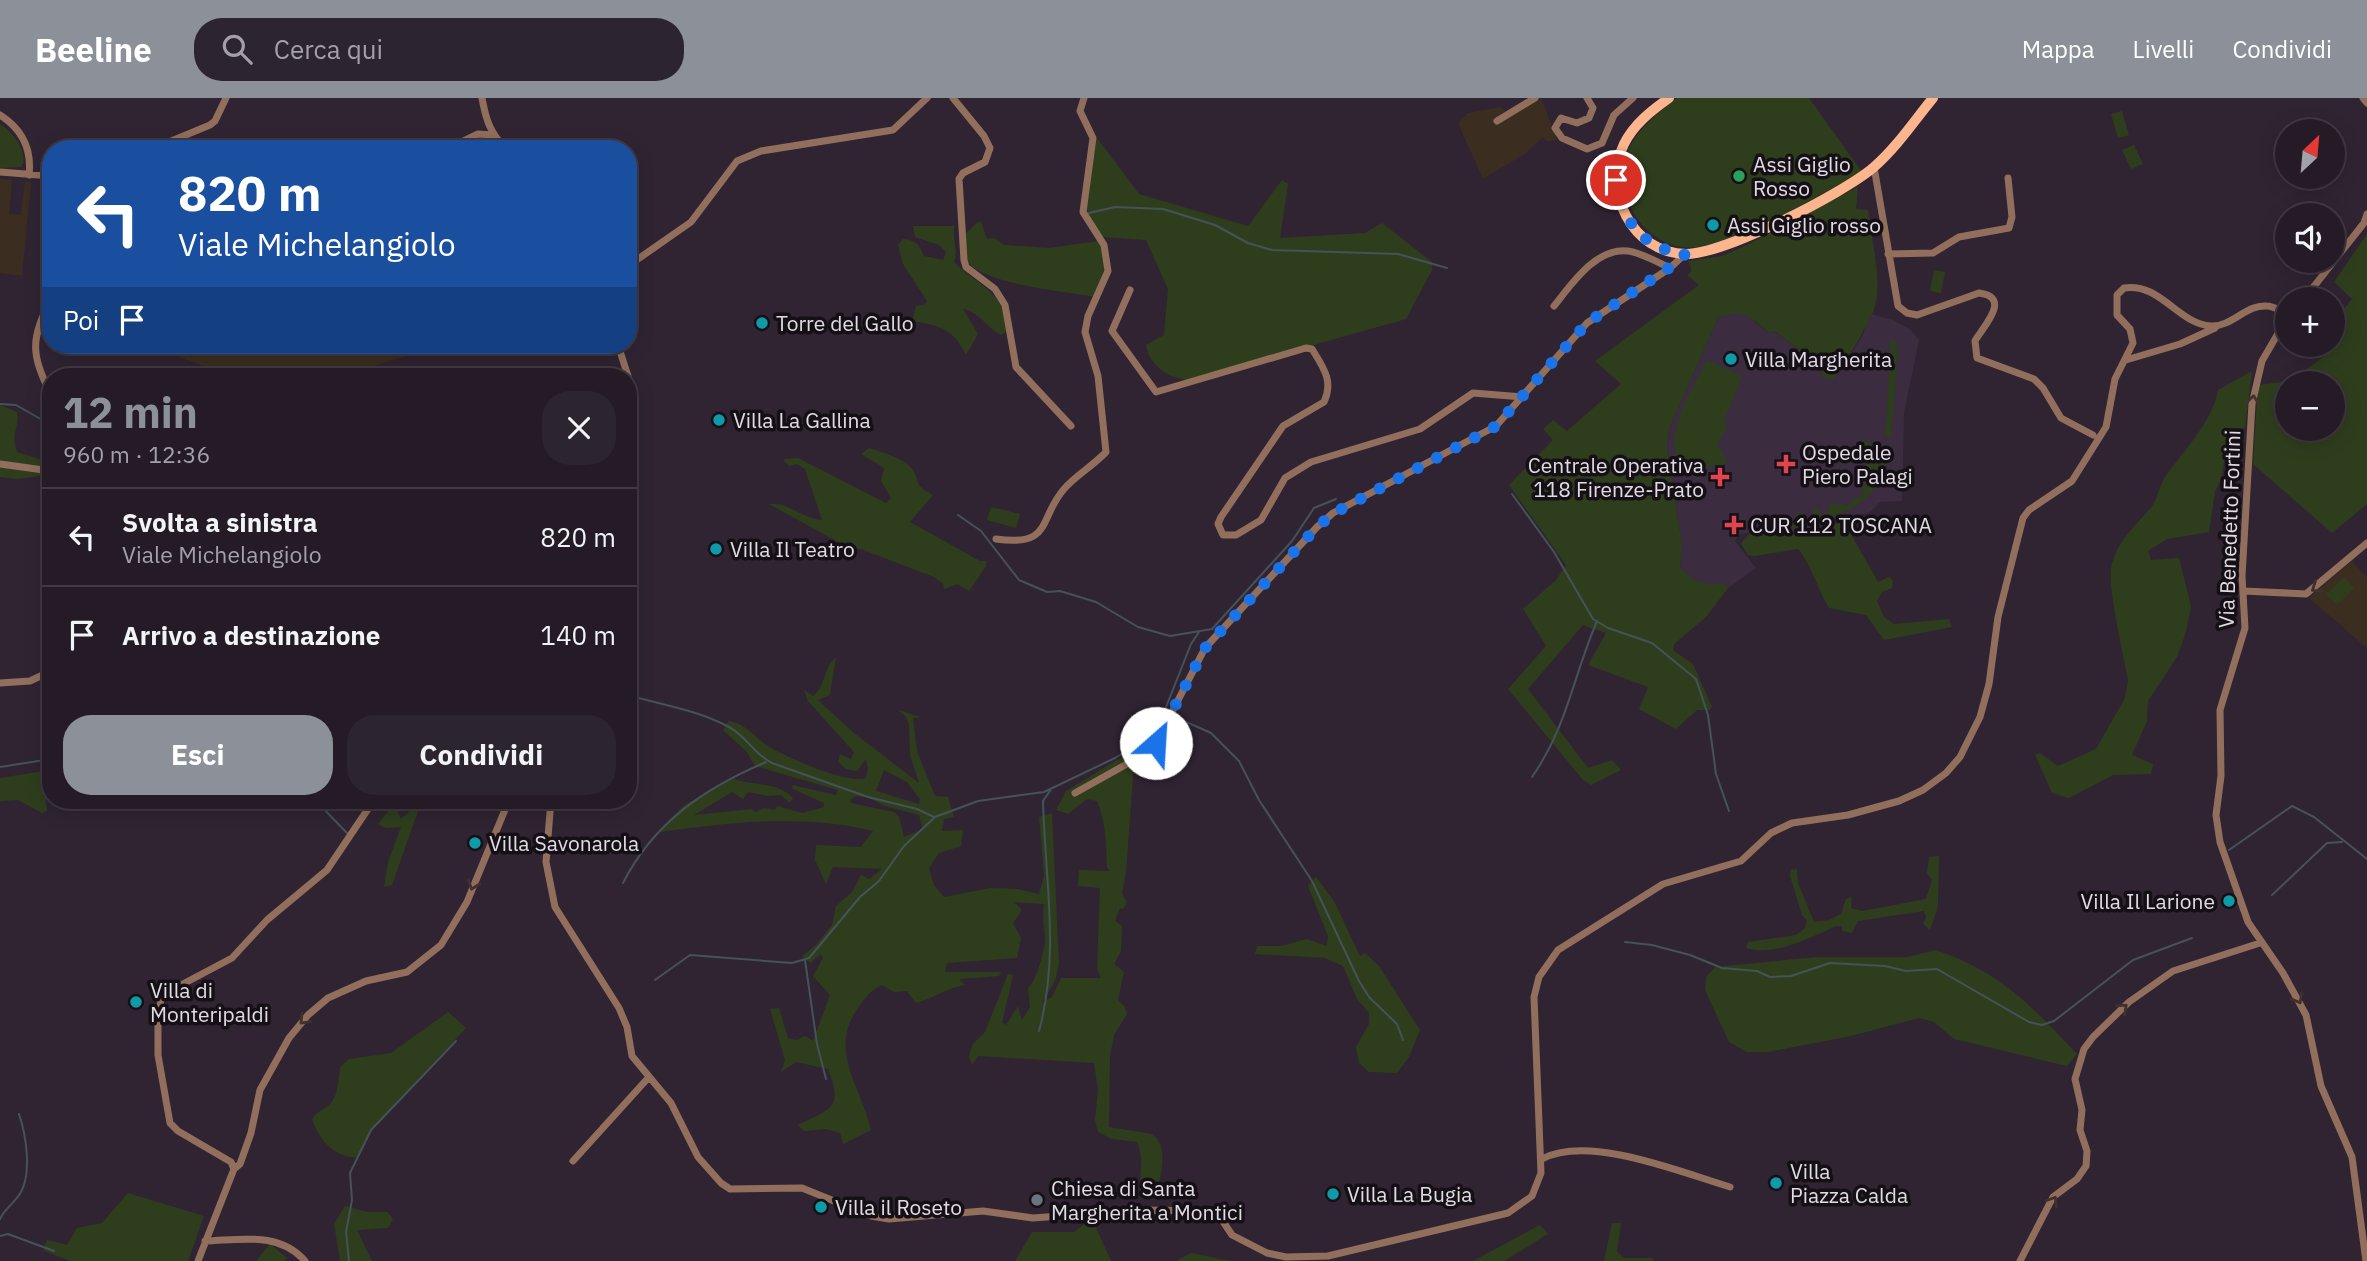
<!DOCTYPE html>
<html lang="it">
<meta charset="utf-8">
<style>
body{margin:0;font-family:"IBM Plex Sans",sans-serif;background:#2c242e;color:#f1f3f6;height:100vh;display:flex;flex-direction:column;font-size:26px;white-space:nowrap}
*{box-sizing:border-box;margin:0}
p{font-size:23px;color:#a3a1a7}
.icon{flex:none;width:38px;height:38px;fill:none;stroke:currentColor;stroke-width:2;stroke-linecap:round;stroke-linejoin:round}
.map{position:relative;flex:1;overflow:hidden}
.sheet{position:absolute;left:42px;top:270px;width:595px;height:441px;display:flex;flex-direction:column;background:#241b26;border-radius:28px;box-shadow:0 4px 18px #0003,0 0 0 2px #413943}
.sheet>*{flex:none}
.hud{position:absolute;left:42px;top:42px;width:595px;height:214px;border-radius:28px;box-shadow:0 4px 18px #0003,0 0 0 2px #413943;background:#1a4fa0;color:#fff;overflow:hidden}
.needle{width:46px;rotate:26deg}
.tools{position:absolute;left:2275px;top:21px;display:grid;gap:14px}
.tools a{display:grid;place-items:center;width:70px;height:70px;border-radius:50%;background:#241b26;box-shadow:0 4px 18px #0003,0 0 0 2px #413943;font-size:35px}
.pin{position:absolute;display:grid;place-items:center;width:60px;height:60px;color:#fff;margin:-30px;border:4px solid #fff;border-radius:50%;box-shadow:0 2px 7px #0007}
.me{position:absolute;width:77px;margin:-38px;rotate:26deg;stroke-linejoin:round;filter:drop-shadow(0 0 5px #0008)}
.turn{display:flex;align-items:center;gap:24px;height:147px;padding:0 21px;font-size:32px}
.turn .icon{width:91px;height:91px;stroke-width:2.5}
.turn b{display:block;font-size:49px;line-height:60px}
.then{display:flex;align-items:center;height:66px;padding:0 21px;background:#0003;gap:14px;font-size:26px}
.round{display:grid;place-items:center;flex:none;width:74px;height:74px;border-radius:28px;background:#2c242e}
.overview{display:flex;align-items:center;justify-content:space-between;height:119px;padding:0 21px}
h1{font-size:42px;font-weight:700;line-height:52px;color:#8c9099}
.primary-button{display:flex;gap:14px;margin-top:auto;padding:14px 21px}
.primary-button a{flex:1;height:80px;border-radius:28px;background:#8c9099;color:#fff;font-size:28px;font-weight:700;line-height:80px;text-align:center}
.primary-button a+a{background:#2c242e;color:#f1f3f6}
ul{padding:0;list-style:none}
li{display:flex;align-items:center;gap:21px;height:98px;padding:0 21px;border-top:2px solid #413943}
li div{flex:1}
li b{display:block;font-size:26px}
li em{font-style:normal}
header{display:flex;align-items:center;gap:42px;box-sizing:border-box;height:98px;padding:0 35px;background:#8c9099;color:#fff}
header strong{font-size:33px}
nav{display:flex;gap:38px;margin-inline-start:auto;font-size:24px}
.search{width:490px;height:63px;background:#2c242e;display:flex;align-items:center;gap:18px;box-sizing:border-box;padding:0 24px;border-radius:28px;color:#a3a1a7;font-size:26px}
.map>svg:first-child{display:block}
.built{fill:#3b2d3f}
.education{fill:#3b2e20}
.green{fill:#2e3e1d;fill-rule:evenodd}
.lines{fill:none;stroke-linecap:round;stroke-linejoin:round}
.stream{stroke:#445259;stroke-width:2}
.street{stroke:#926f5c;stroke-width:7}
.primary{stroke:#fcb58d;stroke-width:10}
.oneway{stroke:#41312e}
.route{stroke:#1a73e8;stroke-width:12;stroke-dasharray:0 21.6}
.leisure-dot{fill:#2e9e5b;stroke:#151016;stroke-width:2.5}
.culture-dot{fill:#0f9aa8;stroke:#151016;stroke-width:2.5}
.health-dot{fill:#e0444e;stroke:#151016;stroke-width:2.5}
.worship-dot{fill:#6b7280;stroke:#151016;stroke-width:2.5}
.labels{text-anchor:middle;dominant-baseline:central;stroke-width:7;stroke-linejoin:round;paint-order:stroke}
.poi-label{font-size:21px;fill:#e1dae3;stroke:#151016;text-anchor:start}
.street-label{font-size:21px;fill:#e1dae3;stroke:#151016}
</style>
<header>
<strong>Beeline</strong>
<div class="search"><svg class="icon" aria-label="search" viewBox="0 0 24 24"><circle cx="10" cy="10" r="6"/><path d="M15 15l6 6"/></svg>Cerca qui</div>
<nav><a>Mappa</a><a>Livelli</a><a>Condividi</a></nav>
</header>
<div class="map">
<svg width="2367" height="1163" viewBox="0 0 2367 1163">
<rect width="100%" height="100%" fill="#302432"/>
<path class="built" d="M1731,214L1746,216L1769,235L1773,233L1819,266L1822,278L1850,257L1863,237L1870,216L1893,222L1910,231L1919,242L1904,315L1902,403L1880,404L1870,414L1778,438L1765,431L1738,437L1735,443L1756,470L1728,490L1722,485L1707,488L1690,480L1680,469L1682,448L1667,350L1669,331L1718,220Z"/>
<path class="education" d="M1541,0L1557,42L1546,43L1543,39L1526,55L1483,81L1458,25L1468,15L1501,9L1511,18Z
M0,81L12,82L9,116L21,117L25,83L31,85L22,178L0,175Z
M147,247H325L330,252L344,247H441L368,270L354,278H230Z
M2352,463L2367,480V550L2309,500Z"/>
<path class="green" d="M1676,0H1809L1862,74C1825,95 1736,145 1697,149C1648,155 1611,100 1627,55C1636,32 1658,16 1676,0Z
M2122,13L2129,37L2118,40L2111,16Z
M0,26C13,35 28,52 22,69L0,70Z
M1097,40L1139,96L1248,128L1282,82L1288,86L1280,140L1365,135L1382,125L1432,164V172L1406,221L1189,282C1170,281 1149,268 1146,247L1164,237L1168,191L1146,142L1102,139L1085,113Z
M2134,47L2143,66L2131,71L2122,52Z
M1858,89L1856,111L1868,112C1871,139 1884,189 1873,214C1863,236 1848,260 1833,282L1822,278L1819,266L1774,233L1769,235C1752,219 1741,210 1718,220L1669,331L1667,350L1682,448L1680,469C1693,483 1703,489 1722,485L1728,490L1706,519L1674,546L1673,552L1693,566L1712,609L1710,612H1697L1676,631L1639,611L1648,589L1588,567L1606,535L1583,527L1528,591L1588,670L1612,662L1621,672L1591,687L1583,682L1508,591L1546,548L1523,511L1556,482L1566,467L1509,387L1553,342L1543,331L1553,322L1567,333L1621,286L1595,263L1699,187L1687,177L1692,173L1688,163L1722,158L1741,150Z
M978,124H981L987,141L994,140L1004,147L1049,150L1098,143C1111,159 1102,181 1096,199C1070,194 980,186 968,163C965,156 966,144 965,136Z
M913,128H955C951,141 959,152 954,164C976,187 1009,195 1006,234L1001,237C986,229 981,215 963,211L978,236L966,257C954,231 939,227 912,223L916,208L924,207L927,203L903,166L898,147L903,141C916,142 919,146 924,158L943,162L946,154L939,147L915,139Z
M2367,136V406L2332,435L2253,366L2258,287L2290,283L2333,252L2329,247H2333V224L2352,201L2334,184ZM2287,285H2333V331H2287Z
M1934,172L1945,174L1941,195L1930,193Z
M1891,241L1895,242L1898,252L1891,340L1885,339Z
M1707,262L1742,278L1723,325L1728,327L1717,348L1722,352L1727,366L1683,372C1659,339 1692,294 1707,262Z
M2252,273L2245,330L2236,332L2226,353L2221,381L2215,393L2209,434L2167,441L2148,453L2151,462L2179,460L2191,508L2186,534L2177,559L2148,603L2147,623L2132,657L2153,666L2151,676L2113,677L2069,700L2052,695L2035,657L2040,655L2058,668L2096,651L2125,600L2128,583C2124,558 2108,492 2111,471C2116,443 2135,429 2152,408C2158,400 2159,388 2165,379C2183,353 2212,325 2218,292Z
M0,307L17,314C20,329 10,334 17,354L50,364L49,369H24L51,377L16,381L0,379Z
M1863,341L1873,348H1892C1879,414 1839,417 1782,432V418L1787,417L1790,424L1797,422L1796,416L1802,413L1805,421L1813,419L1814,410L1818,409L1820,417L1828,415L1829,406L1849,407L1853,401L1862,398L1866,364L1862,363Z
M869,350C881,354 904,360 912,371C922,385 912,386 933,397L910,424L980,463H986V468L969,493L957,486L944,491L943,485L934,479L861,451L849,450L769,406C788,404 803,421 822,422L805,371L797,366L789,368L783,361L798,360L886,405L891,400L881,383L884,370L861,356Z
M991,409L1020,416L1016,430L987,422Z
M1844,424L1878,484L1889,479L1893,483L1892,490L1882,494L1877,503L1884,519L1894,526L1949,521L1952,529L1884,542L1866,517L1829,510C1818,492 1810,464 1798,451L1755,458L1748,457L1741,446C1752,429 1763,431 1779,439Z
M2344,479L2354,490L2337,507L2326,496Z
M836,559L830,597L818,602L854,635L919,685L910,657L909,627L906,619L898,612L921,619L913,620L917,653L935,698L948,699L954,719L944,721L942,733L963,732L961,748L939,755L929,770L934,787L944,799L991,790L1017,791L1039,796L1044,778L1039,719L1052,715L1059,866L1055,883L1042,905L1052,899L1061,880H1101L1097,871L1100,790L1078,788L1079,772L1110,773L1107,769C1106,748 1106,722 1097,703L1087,701L1068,716L1056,712L1066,693L1132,653L1134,665L1126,774L1122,796L1127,804L1123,811L1120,810L1115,823L1122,828L1121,853L1114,866L1124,874L1118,902L1125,909L1127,916L1114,937L1110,958L1109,1029L1152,1036C1169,1048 1161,1073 1158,1092H1140C1140,1074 1144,1062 1137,1044L1112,1041L1098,1034L1095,1022L1098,992L1094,965L978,958L972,967L969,958L973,946L985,934L1008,876L1013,877L1002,925L1006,927L1018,908L1022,922L1030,909L1028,890C1036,885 1046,849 1045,839C1044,828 1042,818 1044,806L1014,804L1022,812L1013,825L1021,840L1017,860L947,865L945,874H1001L999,878L959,881L965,887C946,890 934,900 916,905L907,893L894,894L882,887C869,893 864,901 856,913C829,954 862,991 871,1032L843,1046L840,1035L826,1031L804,1033L798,1027C830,1011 844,1011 828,971L796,964L781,974L785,962L770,911L779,910L788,940L797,942L805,938L813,943L830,897L813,878L823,860L821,856L810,865L802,858L816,847L832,827L836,808L852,794L861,777L869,781L882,771L833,769L826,786L815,762L816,747L861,749L873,733C801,716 732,724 659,734L683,708L732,680C755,689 776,683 793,700L790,705L781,697L767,698L748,694L743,701L732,694L694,717L751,711L756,714L764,710L775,712L777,708L802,715L824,709V705L793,691L792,687L836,697L838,692L755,668L747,654L723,632L729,623C746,626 751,636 765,646C782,658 849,687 866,680L868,671L866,661L857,673L846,671L838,664L840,656L851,661L854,654L808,603L804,592L813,598C826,588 823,570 836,559ZM884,672L907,684L920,701L919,706L876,693ZM855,698L867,699L885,708L919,717L923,731L904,739L899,719L894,714L851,705L850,702Z
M44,673L47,713L42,715L18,702L0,703V680Z
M394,706L401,721L413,710H419L392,787L384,789L388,764L401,729L386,730L378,726Z
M1939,758L1938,808L1930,832L1923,826L1926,819L1924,813L1858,823L1852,835L1842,833V828H1836C1812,839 1774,859 1746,850L1748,844L1796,837L1805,830L1807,822L1802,817L1790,778L1791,772L1797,771L1798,785L1814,824L1829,822L1841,816L1846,801L1852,799L1851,810L1862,813L1926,801L1932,782L1927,775L1929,759Z
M1316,779L1334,803L1360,858L1365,855L1379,868L1420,932L1409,959L1397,975L1369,974L1359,965L1356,949L1369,926V915L1357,901L1343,868L1325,860L1255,856L1257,848H1282L1306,841L1327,848L1328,838L1308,788Z
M1936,852C2002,875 2030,907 2077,956L2067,968L1954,941L1934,924L1919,920L1851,938L1768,954H1747L1729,944L1705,892L1706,879L1715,869L1817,859H1907Z
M448,914L466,930L371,1032L357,1060C332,1057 321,1044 312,1021C317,1014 322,1012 329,1007C339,999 338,980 340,969L349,961L391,955Z
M128,1095L204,1118L188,1163H70L43,1152L47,1142L67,1147L77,1130L102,1125Z
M345,1108L367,1114H387L393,1121L388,1130L357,1132L372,1163H340L334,1126Z
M1093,1123L1111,1163H1015L1032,1134H1074L1087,1124Z
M1612,1125H1621L1617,1153L1623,1160H1653V1163H1604Z
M1540,1127L1548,1136L1504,1163H1473Z
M270,1146L287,1160L285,1163H256Z
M1191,1155L1230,1163H1176Z"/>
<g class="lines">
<path class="stream" d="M1089,115L1115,109L1163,111L1215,127L1248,145L1272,152L1398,156L1447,170
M0,306L16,307L51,327
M1512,396L1554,454L1593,521L1608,530L1652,545L1696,581L1708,617L1716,676L1729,713
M958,417L981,433L1019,482L1047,494L1060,493L1096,504L1138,529L1170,538L1212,531L1292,443L1314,410L1336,401
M628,597C662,607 698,612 729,629C746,638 755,657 772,665L868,699L917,711L934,719
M1173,618L1211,635L1239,663L1259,702L1312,783L1359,883L1369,899L1397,926L1403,942
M0,669L51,661
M1532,679C1567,629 1573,579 1597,523
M315,702L347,735
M2229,752L2292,708L2314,719L2367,761
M623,785C654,724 705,690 766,664
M2272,797L2327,745L2342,744
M1625,844L1652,847L1690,857L1722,870L1757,873L1770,879L1791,878L1830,865L1885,868L1906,873L1937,871L2029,924L2042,927L2054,923L2133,862L2192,840
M805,862L817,946L826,981
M655,882L690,857L792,865L809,860L860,799L879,783L904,748L935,719L978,703L1044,694L1115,660L1143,643L1164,614L1191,546L1199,534
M1039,933C1060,856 1045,781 1043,703L1052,690
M0,1121C5,1110 15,1105 21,1094C32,1073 26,1037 19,1016
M0,1138L8,1136L54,1153
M349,1163L346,1134L352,1102L350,1075L371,1032L456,943"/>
<path class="street" d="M482,0C486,22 490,35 506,51
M953,0L984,38L990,50L985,64L963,75L959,81L964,162L966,169L995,191L1005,207L1016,269L1071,328
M1587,0L1593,10L1589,20L1577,25L1561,20L1555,30L1562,40L1587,51L1602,45L1614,17L1633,0
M2363,0L2367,5
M0,17C22,31 32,51 29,77
M1497,23L1535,0
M152,51L210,27L215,23L226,0
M447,51L478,36L493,37
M1874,69L1898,208L1907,215L1917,217L1979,195C2013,199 1982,230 1975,243L1977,260L2034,281L2043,290L2061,320L2093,337
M0,74L51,78
M1888,156L1933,155L1959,139L2009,130L2012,119L2008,80
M628,168L691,124L737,63L761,53L893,32L927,0
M1130,192L1112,233L1156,294L1306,250L1312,251C1323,269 1334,283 1324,304L1283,328L1221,419L1218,426L1223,437H1236L1261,422L1285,380L1311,364L1420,331L1473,295L1523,299
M51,201C30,242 31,256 51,297
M2304,201L2364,125L2367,116
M1554,208C1571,187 1596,149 1628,153C1642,155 1657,164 1670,170
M2287,220L2262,263L2252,306L2242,478L2245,530L2220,612L2221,678L2216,717L2220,744L2248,824L2283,875L2306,917L2321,988L2352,1059L2366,1163
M618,247L628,278
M2126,262L2180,246L2215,230
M628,283V299
M0,366L51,373
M996,441C1053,449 1038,421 1064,391C1076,377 1093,368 1106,354L1098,278L1085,234L1088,218L1108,173L1104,147L1083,114L1093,40L1080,13L1084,0
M2244,493L2306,496L2367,445
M0,585L30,583L51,573
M1075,695L1143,657L1156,645L1205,550L1317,429L1333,415L1496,328L1587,225L1670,170L1685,156
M551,702L546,764L555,809L619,910L627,929L632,958L671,1005L698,1059L721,1085L730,1091L802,1090L871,1118L889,1121L983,1113L1033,1120L1138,1112L1212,1113L1218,1116L1232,1137L1267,1155L1286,1159L1328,1158L1508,1115L1532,1098L1541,1075L1534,899L1539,879L1558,852L1663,786L1741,763L1771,735L1792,725L1848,717L1899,703L1923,692L1946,675L1960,659L1980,619L1989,586L1998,519L2023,420L2029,412L2072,383L2106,329L2115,281L2133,245L2130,231L2117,217V197L2124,190C2160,184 2178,226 2211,228C2232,229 2246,206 2267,208C2273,208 2281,213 2287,215
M1542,1061C1589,1036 1683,1075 1730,1089
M573,1063L649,979
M234,1071L240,1066L251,1035L260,992L289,940L308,917L328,900L366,883L407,874L441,847L467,804L509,702
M205,1143C241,1142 279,1133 305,1163
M198,1163L234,1071L231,1064L178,1033L170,1025L158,957V926L161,901L166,895L232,860L267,822L327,772L374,702
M2020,1163L2053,1099L2077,1081L2086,1068L2087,1053L2080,1032L2082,1012L2075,981L2084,951L2093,939L2129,904L2173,873L2260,845"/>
<path class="primary" d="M1669,0C1651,13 1634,26 1624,46C1602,92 1631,155 1686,156C1725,156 1844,95 1874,69C1897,49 1914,23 1933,0"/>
</g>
<defs><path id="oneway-chevron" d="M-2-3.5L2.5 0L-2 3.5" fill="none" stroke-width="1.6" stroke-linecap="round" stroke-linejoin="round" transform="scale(1.75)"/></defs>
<g class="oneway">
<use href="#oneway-chevron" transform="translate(2253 302) rotate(-82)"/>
<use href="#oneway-chevron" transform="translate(2316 490) rotate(146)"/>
<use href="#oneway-chevron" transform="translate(473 787) rotate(110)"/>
<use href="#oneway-chevron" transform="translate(2298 901) rotate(61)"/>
<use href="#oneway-chevron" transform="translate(2123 910) rotate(-42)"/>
<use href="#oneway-chevron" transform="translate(304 922) rotate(134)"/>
<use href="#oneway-chevron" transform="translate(2053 1103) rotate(-58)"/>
</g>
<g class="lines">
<path class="route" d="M1156,645L1205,550L1317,429L1334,415L1496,328L1587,225L1679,163L1685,156C1643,151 1621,122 1616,82"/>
</g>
<circle class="leisure-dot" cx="1739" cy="78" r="7"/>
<g class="culture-dot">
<circle cx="1713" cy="127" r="7"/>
<circle cx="762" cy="225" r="7"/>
<circle cx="1731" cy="261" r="7"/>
<circle cx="719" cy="322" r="7"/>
<circle cx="716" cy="451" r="7"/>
<circle cx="475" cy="745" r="7"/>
<circle cx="2229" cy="803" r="7"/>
<circle cx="136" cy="904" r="7"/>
<circle cx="1776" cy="1085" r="7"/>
<circle cx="1333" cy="1096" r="7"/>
<circle cx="821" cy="1109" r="7"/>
</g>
<g class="health-dot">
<path d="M1782.5 355.5h7v7h7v7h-7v7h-7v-7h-7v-7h7z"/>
<path d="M1716.5 368.5h7v7h7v7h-7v7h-7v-7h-7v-7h7z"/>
<path d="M1730.5 416.5h7v7h7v7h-7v7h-7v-7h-7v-7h7z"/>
</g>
<circle class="worship-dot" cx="1037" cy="1102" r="7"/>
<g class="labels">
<g class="poi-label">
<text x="1753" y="66">Assi Giglio<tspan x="1753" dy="24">Rosso</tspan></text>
<text x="1727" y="127">Assi Giglio rosso</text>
<text x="776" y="225">Torre del Gallo</text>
<text x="1745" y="261">Villa Margherita</text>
<text x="733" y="322">Villa La Gallina</text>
<text x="1802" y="354">Ospedale<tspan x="1802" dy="24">Piero Palagi</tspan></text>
<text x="1704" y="367" text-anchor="end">Centrale Operativa<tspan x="1704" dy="24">118 Firenze-Prato</tspan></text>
<text x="1750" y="427">CUR 112 TOSCANA</text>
<text x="730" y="451">Villa Il Teatro</text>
<text x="489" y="745">Villa Savonarola</text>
<text x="2215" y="803" text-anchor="end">Villa Il Larione</text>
<text x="150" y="892">Villa di<tspan x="150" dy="24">Monteripaldi</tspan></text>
<text x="1790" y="1073">Villa<tspan x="1790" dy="24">Piazza Calda</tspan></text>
<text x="1051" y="1090">Chiesa di Santa<tspan x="1051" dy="24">Margherita a Montici</tspan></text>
<text x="1347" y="1096">Villa La Bugia</text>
<text x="835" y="1109">Villa il Roseto</text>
</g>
<g class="street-label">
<text transform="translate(2229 431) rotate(-88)">Via Benedetto Fortini</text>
</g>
</g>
</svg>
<div class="tools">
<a><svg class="needle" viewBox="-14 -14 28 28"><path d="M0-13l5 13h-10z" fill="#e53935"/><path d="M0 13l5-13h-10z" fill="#a3a1a7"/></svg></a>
<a><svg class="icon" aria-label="sound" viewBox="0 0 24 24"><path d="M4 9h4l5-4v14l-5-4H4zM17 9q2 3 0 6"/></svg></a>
<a>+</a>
<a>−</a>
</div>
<div class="pin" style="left:1616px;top:82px;background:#d93025"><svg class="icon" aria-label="arrive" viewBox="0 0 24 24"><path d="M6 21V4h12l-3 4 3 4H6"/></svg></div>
<svg class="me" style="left:1156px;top:645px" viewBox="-20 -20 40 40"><circle r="19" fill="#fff"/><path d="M0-13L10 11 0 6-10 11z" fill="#1a73e8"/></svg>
<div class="hud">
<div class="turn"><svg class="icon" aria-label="left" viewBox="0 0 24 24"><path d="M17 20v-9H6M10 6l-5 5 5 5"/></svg><div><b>820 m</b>Viale Michelangiolo</div></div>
<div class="then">Poi<svg class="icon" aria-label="arrive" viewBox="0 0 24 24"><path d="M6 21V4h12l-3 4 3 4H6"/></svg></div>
</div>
<section class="sheet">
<div class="overview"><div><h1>12 min</h1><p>960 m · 12:36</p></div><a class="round"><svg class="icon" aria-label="close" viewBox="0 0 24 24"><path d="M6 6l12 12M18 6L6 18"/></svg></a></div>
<ul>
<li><svg class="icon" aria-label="left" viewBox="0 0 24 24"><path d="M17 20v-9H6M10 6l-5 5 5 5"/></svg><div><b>Svolta a sinistra</b><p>Viale Michelangiolo</p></div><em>820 m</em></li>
<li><svg class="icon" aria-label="arrive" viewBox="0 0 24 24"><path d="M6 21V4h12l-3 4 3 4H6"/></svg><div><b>Arrivo a destinazione</b></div><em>140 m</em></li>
</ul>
<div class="primary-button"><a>Esci</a><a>Condividi</a></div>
</section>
</div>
